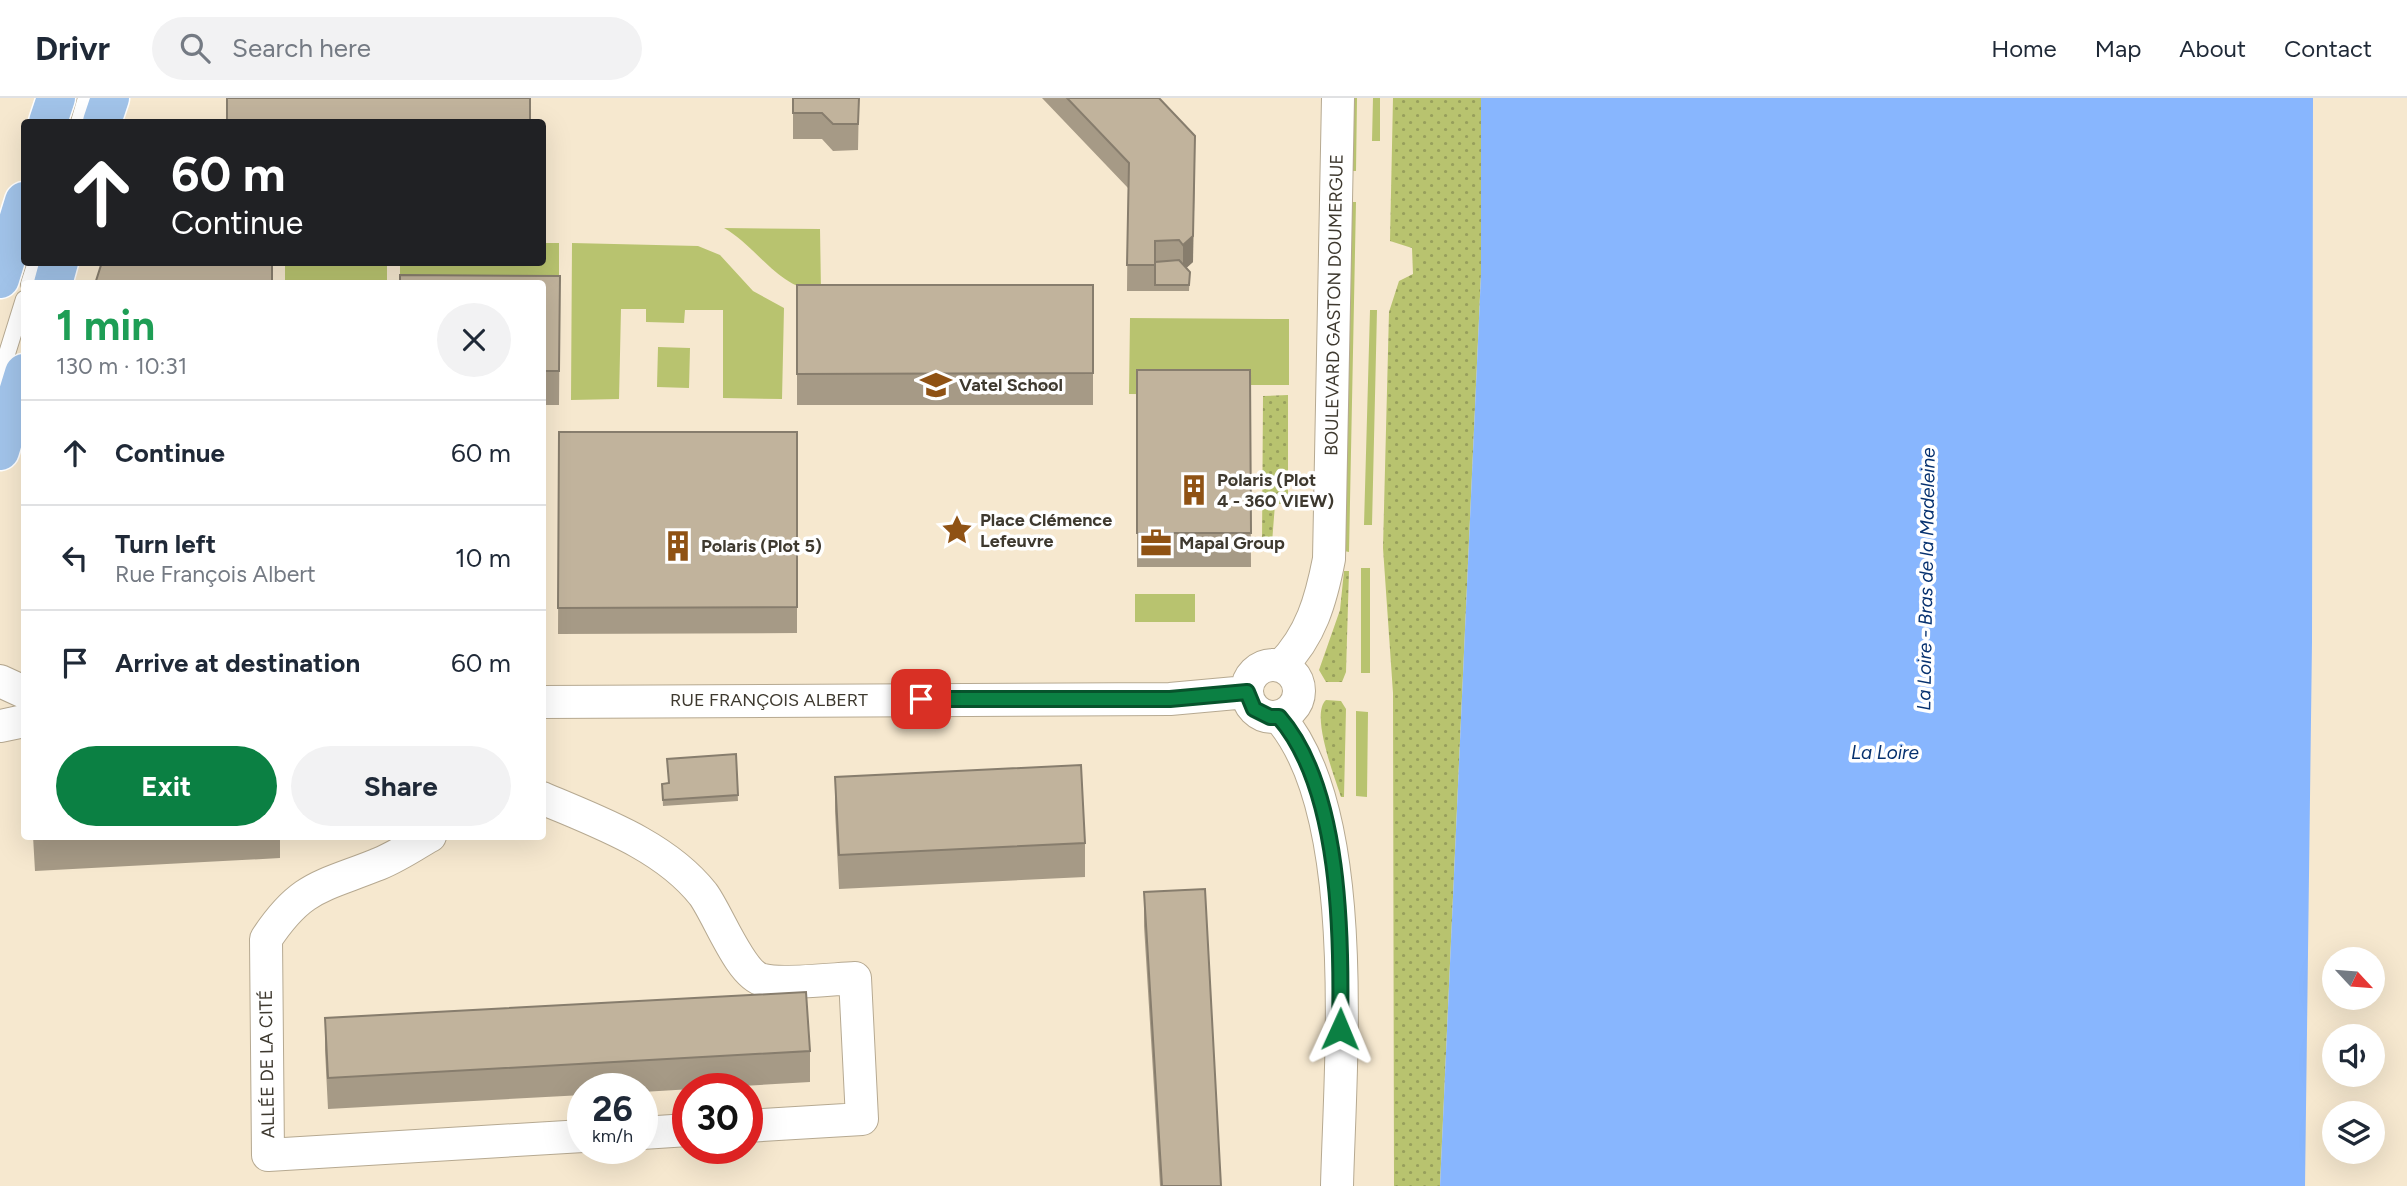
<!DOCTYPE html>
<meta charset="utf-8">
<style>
body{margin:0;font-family:Figtree,sans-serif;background:#f2f2f3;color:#1f2937;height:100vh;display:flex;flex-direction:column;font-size:26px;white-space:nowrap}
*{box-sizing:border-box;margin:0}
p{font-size:23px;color:#747a83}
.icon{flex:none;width:38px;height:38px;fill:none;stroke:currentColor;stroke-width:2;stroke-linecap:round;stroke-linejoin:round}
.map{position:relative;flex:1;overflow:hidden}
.side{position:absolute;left:21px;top:182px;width:525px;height:560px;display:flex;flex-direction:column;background:#fff;border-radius:7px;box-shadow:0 7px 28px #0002}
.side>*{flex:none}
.guide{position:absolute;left:21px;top:21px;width:525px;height:147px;border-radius:7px;box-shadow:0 7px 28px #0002;background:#202124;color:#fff;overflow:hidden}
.needle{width:46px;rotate:116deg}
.controls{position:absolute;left:2322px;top:849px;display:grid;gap:14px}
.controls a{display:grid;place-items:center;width:63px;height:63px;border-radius:50%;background:#fff;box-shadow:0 7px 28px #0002;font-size:35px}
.speed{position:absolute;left:567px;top:975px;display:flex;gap:14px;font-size:35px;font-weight:700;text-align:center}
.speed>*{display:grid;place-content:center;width:91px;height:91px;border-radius:50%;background:#fff;box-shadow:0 7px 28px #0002;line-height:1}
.speed small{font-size:18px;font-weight:400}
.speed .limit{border:10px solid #d22;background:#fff;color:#111}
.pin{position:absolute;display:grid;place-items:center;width:60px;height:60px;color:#fff;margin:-30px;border-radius:14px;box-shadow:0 4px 10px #0006}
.me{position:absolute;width:77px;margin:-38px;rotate:1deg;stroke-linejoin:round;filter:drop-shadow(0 0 5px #0008)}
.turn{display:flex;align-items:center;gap:24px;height:147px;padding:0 35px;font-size:32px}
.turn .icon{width:91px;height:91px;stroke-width:2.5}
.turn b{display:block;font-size:49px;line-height:60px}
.round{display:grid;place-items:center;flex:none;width:74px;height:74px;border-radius:37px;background:#f2f2f3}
.overview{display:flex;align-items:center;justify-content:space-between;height:119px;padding:0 35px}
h1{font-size:42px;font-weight:700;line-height:52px;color:#1e9e55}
.primary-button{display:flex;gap:14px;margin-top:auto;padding:14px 35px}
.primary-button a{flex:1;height:80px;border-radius:42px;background:#0b8043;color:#fff;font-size:28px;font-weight:700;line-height:80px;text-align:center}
.primary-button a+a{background:#f2f2f3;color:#1f2937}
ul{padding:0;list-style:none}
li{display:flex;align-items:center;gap:21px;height:105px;padding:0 35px;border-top:2px solid #e0e1e3}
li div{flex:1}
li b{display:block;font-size:26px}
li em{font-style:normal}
header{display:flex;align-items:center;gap:42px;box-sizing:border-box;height:98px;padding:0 35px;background:#fff;border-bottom:2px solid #e0e1e3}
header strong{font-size:33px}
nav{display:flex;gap:38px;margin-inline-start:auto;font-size:24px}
.search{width:490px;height:63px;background:#f2f2f3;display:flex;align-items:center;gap:18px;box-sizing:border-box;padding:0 24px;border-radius:38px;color:#747a83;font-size:26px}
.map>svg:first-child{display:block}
.grass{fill:url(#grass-dots)}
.garden{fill:#b8c36f}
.water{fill:#88b6fe}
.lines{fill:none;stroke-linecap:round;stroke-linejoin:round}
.service-casing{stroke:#b6a991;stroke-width:18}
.minor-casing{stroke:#b6a991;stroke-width:34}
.primary-casing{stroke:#fff;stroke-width:41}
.service{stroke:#fff;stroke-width:16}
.minor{stroke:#fff;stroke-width:32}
.primary{stroke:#a1c3e9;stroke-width:38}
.wall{fill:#a69a86}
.shaded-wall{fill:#877d6d}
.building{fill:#c1b39c;stroke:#877d6d;stroke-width:2}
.route-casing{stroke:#07532c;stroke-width:18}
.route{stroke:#0b8043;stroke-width:12}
.labels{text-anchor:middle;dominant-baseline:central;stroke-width:7;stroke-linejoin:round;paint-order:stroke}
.street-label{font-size:18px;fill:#3e392f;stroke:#fff}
.poi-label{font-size:18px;font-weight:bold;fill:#3e392f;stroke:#fff;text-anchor:start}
.water-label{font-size:19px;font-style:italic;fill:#06316f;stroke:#fff}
</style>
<header>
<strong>Drivr</strong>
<div class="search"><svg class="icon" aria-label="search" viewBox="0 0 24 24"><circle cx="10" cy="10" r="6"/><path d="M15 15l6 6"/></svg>Search here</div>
<nav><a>Home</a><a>Map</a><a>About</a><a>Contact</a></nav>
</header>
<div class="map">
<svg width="2407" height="1088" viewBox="0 0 2407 1088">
<defs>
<pattern id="grass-dots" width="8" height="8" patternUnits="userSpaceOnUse" patternTransform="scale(1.75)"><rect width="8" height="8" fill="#b8c36f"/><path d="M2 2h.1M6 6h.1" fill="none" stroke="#979f5c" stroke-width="1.8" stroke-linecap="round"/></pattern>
</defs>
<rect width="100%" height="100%" fill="#f6e8cf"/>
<path class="grass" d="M1393,0H1481V176L1440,1088H1394L1393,595L1383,450L1389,214L1399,183L1413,176L1412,150L1390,143Z
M1288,297V406H1275L1272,445H1262L1263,298Z
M1344,473H1349L1346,574L1342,584H1326L1319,572L1340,512Z
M1326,602L1341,603L1346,611L1344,699H1341C1335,680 1310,616 1326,602Z"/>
<path class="garden" d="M1353,0H1357L1356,73H1351Z
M1373,0H1380V43H1372Z
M1351,104H1356L1349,454L1344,453Z
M724,130L820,131L821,193C779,193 758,149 724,130Z
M543,145H559V205L542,186L400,185V165L542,164Z
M572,145L698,148L720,157L753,193L784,210L782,301L723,300V212H685L684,225L646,224V211H621L619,301L571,302Z
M285,165H387V185H285Z
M1370,212H1377L1372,427H1364Z
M1130,220L1289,221V287H1249V297L1129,296Z
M658,249L690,250L689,290L657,289Z
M1361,470H1370V575H1361Z
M1135,496H1195V524H1135Z
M1356,613L1368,614L1367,699L1356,698Z"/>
<path class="water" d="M1481,0H2313L2312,544L2305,1088H1440L1481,176Z"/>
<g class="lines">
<defs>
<path id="service" d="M79,24L86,0
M29,186L36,164
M0,278L24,201"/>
<path id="minor" d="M1247 593a26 26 0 1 1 52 0a26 26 0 1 1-52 0Z
M1281,568C1311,538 1321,502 1329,461L1338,0
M0,583L24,594
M542,604L1170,601L1247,594
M1279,619C1362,714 1340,965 1337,1088
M0,628L24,623
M542,700C598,724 664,747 703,796C718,816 740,877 763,882C781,887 834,881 855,880L862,1021L747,1028
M430,738C412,748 395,760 376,767C321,789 301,788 266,841L268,1057L583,1038
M642,1035L688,1032"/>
<path id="primary" d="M48,24L56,0
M102,24L110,0
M0,181L24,103
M53,186L59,164
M0,353L24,275"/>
</defs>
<use href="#service" class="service-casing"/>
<use href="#minor" class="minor-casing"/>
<use href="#primary" class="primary-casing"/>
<use href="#service" class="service"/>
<use href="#minor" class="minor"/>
<use href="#primary" class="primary"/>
</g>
<path class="wall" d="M793,0H859L858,52L833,53L822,41H793Z
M1042,0H1159L1193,164L1186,170L1190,174L1189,193H1127L1128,90Z
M560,178L559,307H542V186Z
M797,187H1093V307H797Z
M1137,272H1250L1251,469H1137Z
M559,334H797V535L558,536Z
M736,656L738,703L663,708L662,686L668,685Z
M835,679L1085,745V779L839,791L835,713Z
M33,738H280V760L35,773Z
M1144,794L1221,1088H1160L1144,828Z
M325,920L810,953V984L642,994V990H583V997L328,1011L325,952Z"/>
<path class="shaded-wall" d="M1195,64L1193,164L1183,173V147Z"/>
<path class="building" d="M227,0H530V24H227Z
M793,0H859L858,26H833L822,15H793Z
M1067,0H1159L1195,38L1193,138L1183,147L1179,142L1155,143V167H1127L1129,65Z
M1179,162L1190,174L1189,187H1155V164Z
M102,164H272V186H95Z
M400,177L560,178L559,273H542V186H400Z
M797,187H1093V275L797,276Z
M1137,272H1250L1251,435H1137Z
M559,334H797V509L558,510Z
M736,656L738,697L663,702L662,686L669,685L667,661Z
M1081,667L1085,745L839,757L835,679Z
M1205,791L1221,1088H1162L1144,794Z
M806,894L810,953L328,980L325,920Z"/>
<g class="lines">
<defs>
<path id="route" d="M921,601H1170L1247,594L1254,611L1270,619H1279C1341,690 1342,839 1340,931"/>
</defs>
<use href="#route" class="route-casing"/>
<use href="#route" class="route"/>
</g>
<defs>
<symbol id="university-bare" viewBox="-9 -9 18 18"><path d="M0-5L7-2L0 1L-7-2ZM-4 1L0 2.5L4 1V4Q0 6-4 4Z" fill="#8f5214" stroke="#fff" stroke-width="2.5" paint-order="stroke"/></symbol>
<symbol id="building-bare" viewBox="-9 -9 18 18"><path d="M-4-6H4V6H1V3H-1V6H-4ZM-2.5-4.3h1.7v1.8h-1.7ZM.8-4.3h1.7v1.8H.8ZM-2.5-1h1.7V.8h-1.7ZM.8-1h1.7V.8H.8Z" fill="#8f5214" stroke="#fff" stroke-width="2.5" paint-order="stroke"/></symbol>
<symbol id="sight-bare" viewBox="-9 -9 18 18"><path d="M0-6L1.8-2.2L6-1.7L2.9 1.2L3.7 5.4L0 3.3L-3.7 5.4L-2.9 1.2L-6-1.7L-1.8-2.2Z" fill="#8f5214" stroke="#fff" stroke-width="2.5" paint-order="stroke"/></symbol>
<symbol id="office-bare" viewBox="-9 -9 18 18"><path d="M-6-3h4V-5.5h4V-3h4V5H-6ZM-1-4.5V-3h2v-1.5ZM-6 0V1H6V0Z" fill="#8f5214" stroke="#fff" stroke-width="2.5" paint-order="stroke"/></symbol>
</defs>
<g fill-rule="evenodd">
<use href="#university-bare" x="914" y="265" width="44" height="44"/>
<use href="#building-bare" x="1172" y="370" width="44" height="44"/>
<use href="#sight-bare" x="935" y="410" width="44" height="44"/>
<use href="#office-bare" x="1134" y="423" width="44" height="44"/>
<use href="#building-bare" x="656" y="426" width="44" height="44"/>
</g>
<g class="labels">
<g class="street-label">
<text transform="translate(1334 207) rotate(-89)">BOULEVARD GASTON DOUMERGUE</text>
<text x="769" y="602">RUE FRANÇOIS ALBERT</text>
<text transform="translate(267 966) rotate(-91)">ALLÉE DE LA CITÉ</text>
</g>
<g class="poi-label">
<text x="959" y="287">Vatel School</text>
<text x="1217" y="382">Polaris (Plot<tspan x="1217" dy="21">4 - 360 VIEW)</tspan></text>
<text x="980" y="422">Place Clémence<tspan x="980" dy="21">Lefeuvre</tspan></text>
<text x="1179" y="445">Mapal Group</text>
<text x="701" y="448">Polaris (Plot 5)</text>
</g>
<g class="water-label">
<text transform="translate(1926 481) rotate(-89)">La Loire - Bras de la Madeleine</text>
<text x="1885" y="654">La Loire</text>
</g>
</g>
</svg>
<div class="controls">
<a><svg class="needle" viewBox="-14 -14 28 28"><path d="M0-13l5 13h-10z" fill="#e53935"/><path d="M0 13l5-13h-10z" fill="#747a83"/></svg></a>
<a><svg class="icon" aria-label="sound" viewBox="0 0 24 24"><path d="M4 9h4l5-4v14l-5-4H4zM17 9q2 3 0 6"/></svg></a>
<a><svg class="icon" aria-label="layers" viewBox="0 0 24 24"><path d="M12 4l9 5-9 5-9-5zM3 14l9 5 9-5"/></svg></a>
</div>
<div class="speed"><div>26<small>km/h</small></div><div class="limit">30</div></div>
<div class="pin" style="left:921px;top:601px;background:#d93025"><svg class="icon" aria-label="arrive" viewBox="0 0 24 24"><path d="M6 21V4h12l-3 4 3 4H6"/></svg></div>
<svg class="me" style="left:1340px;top:931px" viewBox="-20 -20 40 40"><path d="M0-17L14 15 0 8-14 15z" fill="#0b8043" stroke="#fff" stroke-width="4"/></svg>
<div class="guide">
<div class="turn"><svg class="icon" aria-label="ahead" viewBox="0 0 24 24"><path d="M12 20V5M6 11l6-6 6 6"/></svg><div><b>60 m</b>Continue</div></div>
</div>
<section class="side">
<div class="overview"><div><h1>1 min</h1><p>130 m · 10:31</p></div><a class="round"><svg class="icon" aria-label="close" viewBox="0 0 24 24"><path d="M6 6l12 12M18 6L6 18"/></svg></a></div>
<ul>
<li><svg class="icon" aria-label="ahead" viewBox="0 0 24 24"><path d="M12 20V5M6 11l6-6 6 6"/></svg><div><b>Continue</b></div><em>60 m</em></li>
<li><svg class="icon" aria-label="left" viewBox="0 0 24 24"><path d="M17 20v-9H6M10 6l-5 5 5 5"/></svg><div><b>Turn left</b><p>Rue François Albert</p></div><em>10 m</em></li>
<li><svg class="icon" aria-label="arrive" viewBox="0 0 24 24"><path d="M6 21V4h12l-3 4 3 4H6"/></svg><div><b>Arrive at destination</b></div><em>60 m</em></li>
</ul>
<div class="primary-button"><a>Exit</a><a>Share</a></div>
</section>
</div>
